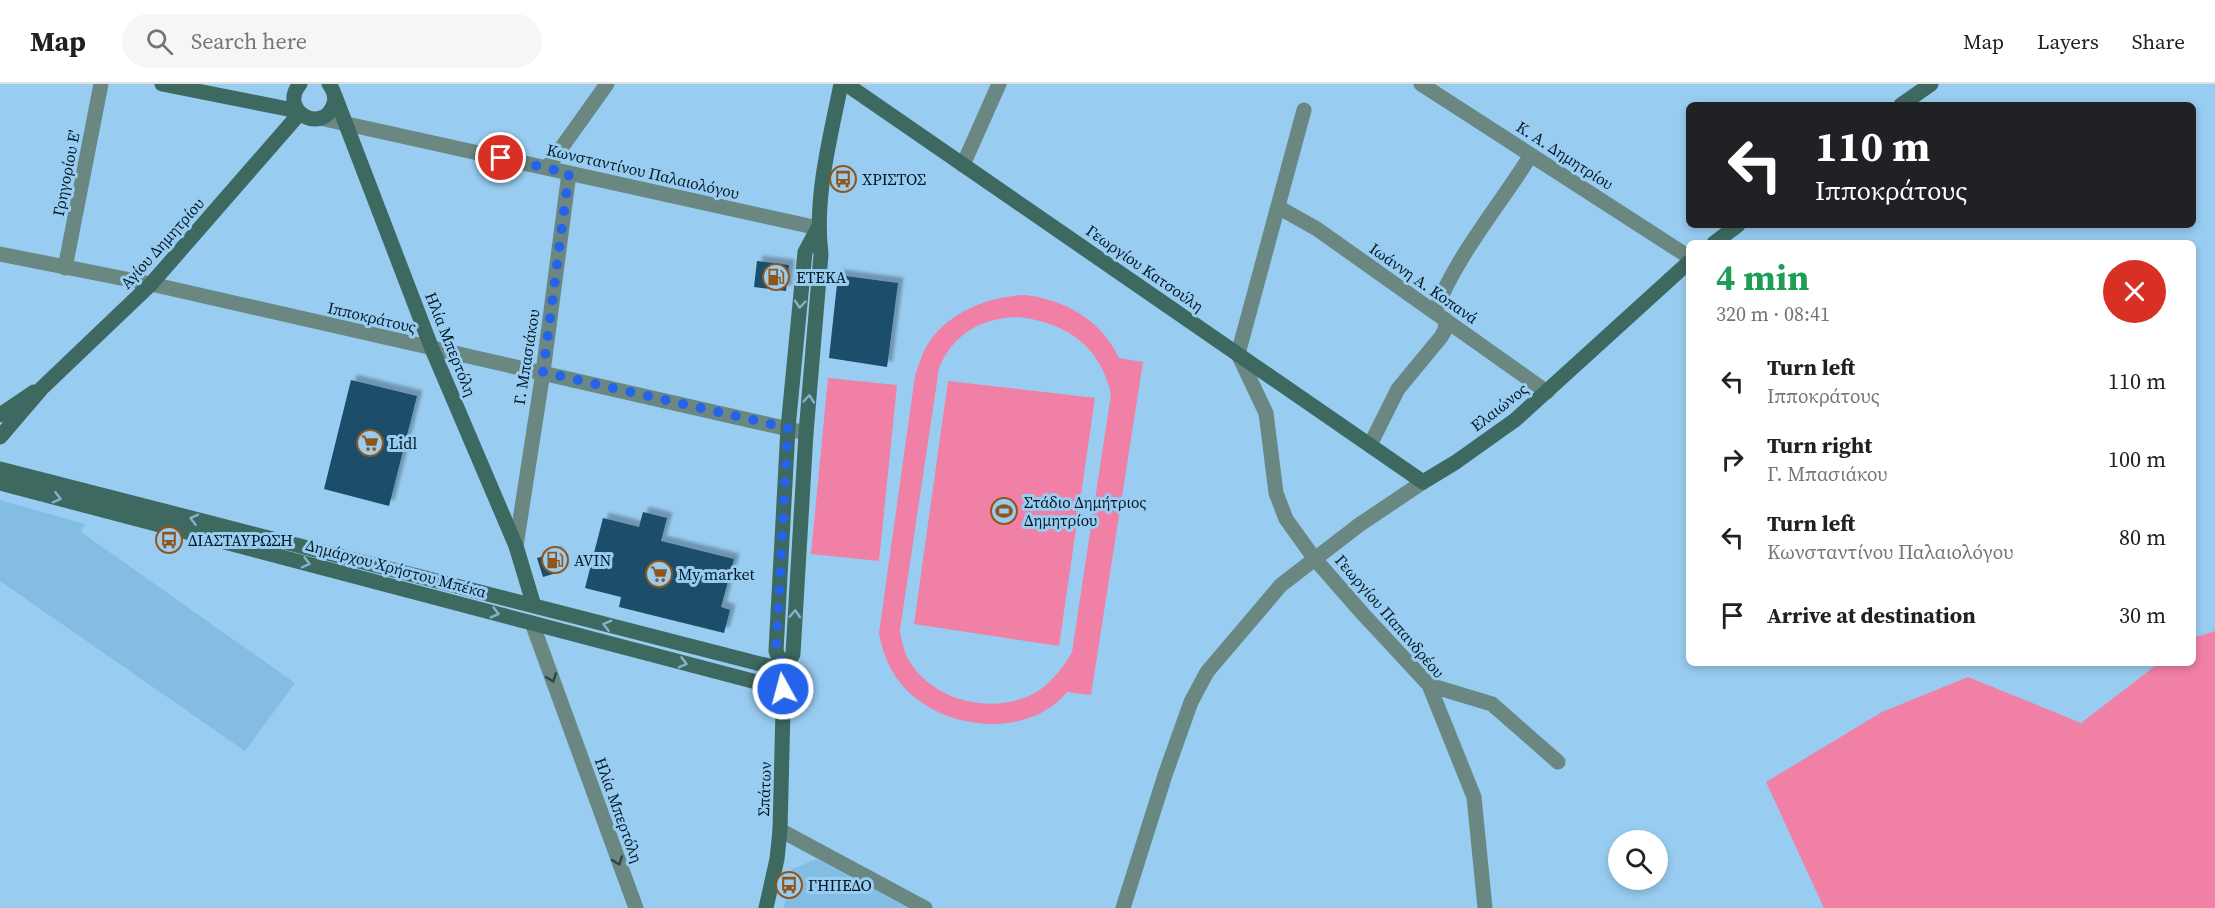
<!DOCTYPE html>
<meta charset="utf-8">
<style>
body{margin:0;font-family:"Source Serif 4",serif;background:#f6f6f6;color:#202124;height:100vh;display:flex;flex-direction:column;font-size:22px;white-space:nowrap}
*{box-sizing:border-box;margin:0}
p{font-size:20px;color:#757577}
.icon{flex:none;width:33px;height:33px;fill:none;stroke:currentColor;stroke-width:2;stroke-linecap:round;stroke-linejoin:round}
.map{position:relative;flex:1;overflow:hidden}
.details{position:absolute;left:1686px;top:156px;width:510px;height:426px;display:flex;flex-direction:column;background:#fff;border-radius:9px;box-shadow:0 3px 9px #0003}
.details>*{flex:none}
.guide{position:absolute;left:1686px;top:18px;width:510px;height:126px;border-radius:9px;box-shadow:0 3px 9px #0003;background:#202124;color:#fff;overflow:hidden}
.tools{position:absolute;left:1608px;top:746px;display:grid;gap:12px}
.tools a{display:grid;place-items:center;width:60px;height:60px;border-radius:50%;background:#fff;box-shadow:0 3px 9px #0003;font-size:30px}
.pin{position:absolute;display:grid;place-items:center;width:51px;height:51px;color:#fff;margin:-26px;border:3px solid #fff;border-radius:50%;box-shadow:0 2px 6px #0007}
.me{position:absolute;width:66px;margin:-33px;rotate:353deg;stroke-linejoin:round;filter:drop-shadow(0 0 4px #0008)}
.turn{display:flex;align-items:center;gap:21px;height:126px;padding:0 30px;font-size:27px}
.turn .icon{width:78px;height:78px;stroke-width:2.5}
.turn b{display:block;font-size:42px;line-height:51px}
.round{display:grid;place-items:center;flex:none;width:63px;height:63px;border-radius:32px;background:#f6f6f6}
.headline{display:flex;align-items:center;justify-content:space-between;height:102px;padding:0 30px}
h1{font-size:36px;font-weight:700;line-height:45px;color:#1e9e55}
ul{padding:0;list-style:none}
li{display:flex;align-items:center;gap:18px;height:78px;padding:0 30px}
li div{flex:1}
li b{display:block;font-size:22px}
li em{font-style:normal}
header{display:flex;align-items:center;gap:36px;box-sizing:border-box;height:84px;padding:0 30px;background:#fff;border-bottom:2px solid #e0e0e0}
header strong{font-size:28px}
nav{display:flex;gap:33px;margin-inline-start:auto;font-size:21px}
.search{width:420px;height:54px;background:#f6f6f6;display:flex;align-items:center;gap:15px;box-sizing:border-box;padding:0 21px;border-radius:33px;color:#757577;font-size:22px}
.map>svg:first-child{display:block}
.built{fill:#84bde4}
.green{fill:#f180a6;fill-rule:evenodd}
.building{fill:#1a4d6b;filter:url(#shadow)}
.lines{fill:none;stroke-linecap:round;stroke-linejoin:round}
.street{stroke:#6b8781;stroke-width:15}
.secondary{stroke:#3e6961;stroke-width:15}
.oneway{stroke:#82b3cc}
.oneway2{stroke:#2d444a}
.route{stroke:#2563eb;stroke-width:10;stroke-dasharray:0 18}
.labels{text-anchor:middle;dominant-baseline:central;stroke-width:6;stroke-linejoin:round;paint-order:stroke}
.street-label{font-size:16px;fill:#041825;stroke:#98ccf0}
.poi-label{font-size:16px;fill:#041825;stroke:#98ccf0;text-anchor:start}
</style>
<header>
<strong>Map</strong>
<div class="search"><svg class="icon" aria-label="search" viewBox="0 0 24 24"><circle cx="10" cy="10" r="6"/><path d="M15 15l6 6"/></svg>Search here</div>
<nav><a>Map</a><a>Layers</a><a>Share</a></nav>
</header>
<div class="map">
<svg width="2215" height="824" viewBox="0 0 2215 824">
<defs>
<filter id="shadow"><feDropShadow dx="5.5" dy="-5.5" stdDeviation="1.5" flood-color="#0004"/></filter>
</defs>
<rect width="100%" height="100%" fill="#98ccf0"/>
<path class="built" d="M0,416L85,440L81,448L295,599L245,667L0,497Z
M817,775L908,824H784L792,785Z"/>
<path class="green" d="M1025,211C1066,216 1101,236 1119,274L1143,278L1091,611L1067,608C1026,658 935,646 898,596C888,582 882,566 879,549L915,292C918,283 921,273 925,265C943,230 988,212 1025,211ZM1019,233C1066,239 1100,261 1111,310L1072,568C1064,583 1050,600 1035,609C993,632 930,617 907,573C903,564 901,555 900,546L939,284C954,249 981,234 1019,233Z
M828,294L897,301L879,477L811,470Z
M948,297L1095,314L1059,562L914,540Z
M2215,547V824H1824L1766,698L1882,628L1968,593L2081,639L2159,579H2193V554Z"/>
<path class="building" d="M757,177L789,181L786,207L754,203Z
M838,191L898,199L887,283L829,274Z
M351,296L417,312L389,422L324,405Z
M643,428L667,434L661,457L734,475L721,523L730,526L724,549L619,523L621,513L585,504L603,434L639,443Z
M556,468L563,487L543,493L537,474Z"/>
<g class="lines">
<path class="street" d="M1421,0L1689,173
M1304,26L1238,270L1266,329L1276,409L1286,435L1314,474L1363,530L1429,601L1474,713L1485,824
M320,34L818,144
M963,81L999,0
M547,84L607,0
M1278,123L1317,145L1547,308
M0,170L151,200L806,349
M65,184L101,0
M1435,227C1457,171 1499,122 1531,71
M1370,361L1398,305L1441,253L1445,246L1446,236
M516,462L543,288L569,89
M532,539L636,824
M1429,601L1492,620L1558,678
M780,746L925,824
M1123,824L1165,691L1191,618L1207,588L1281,501L1359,441L1423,398"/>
<path class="secondary" d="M162,0L298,27
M300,0C278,26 321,51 333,22C337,14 334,7 329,0
M846,0L1423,398L1456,378L1515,336L1689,178
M335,12L432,265L516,462L534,522
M1901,21L1931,0
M1714,159L1738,141
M0,331L34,308
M0,353L42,304L151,200L300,29
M0,385L784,586
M0,399L783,605
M784,586L793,570L806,349L821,170C814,114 830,55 841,0
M766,824L777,775L780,746L784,586L776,567L788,344L805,168L818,144"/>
</g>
<defs><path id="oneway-chevron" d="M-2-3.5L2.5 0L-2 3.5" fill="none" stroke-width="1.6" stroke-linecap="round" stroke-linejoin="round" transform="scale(1.5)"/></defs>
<g class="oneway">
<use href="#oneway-chevron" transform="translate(800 220) rotate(95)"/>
<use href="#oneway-chevron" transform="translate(809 315) rotate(-85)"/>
<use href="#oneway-chevron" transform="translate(57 414) rotate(15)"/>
<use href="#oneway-chevron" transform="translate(194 435) rotate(-166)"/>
<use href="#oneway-chevron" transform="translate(306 479) rotate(15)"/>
<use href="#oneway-chevron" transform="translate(495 529) rotate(15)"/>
<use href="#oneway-chevron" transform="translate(795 530) rotate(-87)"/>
<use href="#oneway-chevron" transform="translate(607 541) rotate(-166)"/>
<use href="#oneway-chevron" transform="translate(683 579) rotate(15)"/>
</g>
<g class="oneway2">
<use href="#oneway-chevron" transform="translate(552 594) rotate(70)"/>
<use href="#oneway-chevron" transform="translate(618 777) rotate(70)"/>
</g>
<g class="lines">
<path class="route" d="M501,74L569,89L543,288L788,344L776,567L784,586L783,605"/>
</g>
<defs>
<symbol id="bus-ring" viewBox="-11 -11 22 22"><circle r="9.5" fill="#98ccf0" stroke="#925519" stroke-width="1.5"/><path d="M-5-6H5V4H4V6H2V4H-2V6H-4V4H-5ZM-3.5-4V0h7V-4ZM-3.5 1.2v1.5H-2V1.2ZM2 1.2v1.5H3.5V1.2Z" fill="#925519"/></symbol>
<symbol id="fuel-ring" viewBox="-11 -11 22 22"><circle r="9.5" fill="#98ccf0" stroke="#925519" stroke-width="1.5"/><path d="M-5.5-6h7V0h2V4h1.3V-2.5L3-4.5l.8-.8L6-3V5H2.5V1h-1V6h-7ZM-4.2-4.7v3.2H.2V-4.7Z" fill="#925519"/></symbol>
<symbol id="supermarket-ring" viewBox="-11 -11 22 22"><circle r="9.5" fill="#98ccf0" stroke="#925519" stroke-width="1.5"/><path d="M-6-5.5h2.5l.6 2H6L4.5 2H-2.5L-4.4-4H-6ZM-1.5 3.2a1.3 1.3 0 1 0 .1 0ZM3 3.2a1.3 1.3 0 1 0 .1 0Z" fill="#925519"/></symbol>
<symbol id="stadium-ring" viewBox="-11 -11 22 22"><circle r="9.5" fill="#98ccf0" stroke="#925519" stroke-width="1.5"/><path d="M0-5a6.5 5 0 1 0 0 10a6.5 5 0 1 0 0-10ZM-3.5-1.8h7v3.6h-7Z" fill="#925519"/></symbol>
</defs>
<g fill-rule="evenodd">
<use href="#bus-ring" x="828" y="80" width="30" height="30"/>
<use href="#fuel-ring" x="761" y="178" width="30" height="30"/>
<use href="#supermarket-ring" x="355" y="344" width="30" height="30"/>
<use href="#stadium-ring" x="989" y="412" width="30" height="30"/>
<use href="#bus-ring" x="154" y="441" width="30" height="30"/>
<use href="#fuel-ring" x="540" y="461" width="30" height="30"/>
<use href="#supermarket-ring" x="644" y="475" width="30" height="30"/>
<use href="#bus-ring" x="774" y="786" width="30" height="30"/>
</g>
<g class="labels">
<g class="street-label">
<text transform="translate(1565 71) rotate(33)">Κ. Α. Δημητρίου</text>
<text transform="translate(643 87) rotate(13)">Κωνσταντίνου Παλαιολόγου</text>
<text transform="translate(66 89) rotate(-79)">Γρηγορίου Ε'</text>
<text transform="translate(162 159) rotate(-48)">Αγίου Δημητρίου</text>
<text transform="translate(1145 184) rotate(35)">Γεωργίου Κατσούλη</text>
<text transform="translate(1424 199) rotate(35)">Ιωάννη Α. Κοπανά</text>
<text transform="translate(372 233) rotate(13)">Ιπποκράτους</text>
<text transform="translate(451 260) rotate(68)">Ηλία Μπερτόλη</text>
<text transform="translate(526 273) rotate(-81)">Γ. Μπασιάκου</text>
<text transform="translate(1499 323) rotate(-38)">Ελαιώνος</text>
<text transform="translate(396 484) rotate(15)">Δημάρχου Χρήστου Μπέκα</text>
<text transform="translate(1390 532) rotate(49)">Γεωργίου Παπανδρέου</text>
<text transform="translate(764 705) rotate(-88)">Σπάτων</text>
<text transform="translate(619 726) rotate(70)">Ηλία Μπερτόλη</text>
</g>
<g class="poi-label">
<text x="862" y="95">ΧΡΙΣΤΟΣ</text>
<text x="796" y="193">ΕΤΕΚΑ</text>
<text x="389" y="359">Lidl</text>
<text x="1024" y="418">Στάδιο Δημήτριος<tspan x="1024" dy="18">Δημητρίου</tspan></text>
<text x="188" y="456">ΔΙΑΣΤΑΥΡΩΣΗ</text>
<text x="574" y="476">AVIN</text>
<text x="678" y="490">My market</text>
<text x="808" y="801">ΓΗΠΕΔΟ</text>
</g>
</g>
</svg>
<div class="tools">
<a><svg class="icon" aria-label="search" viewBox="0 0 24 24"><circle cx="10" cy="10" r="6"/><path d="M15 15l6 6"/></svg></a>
</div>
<div class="pin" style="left:501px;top:74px;background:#d93025"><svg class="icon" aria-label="arrive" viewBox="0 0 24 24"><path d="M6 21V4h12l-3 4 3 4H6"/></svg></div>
<svg class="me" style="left:783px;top:605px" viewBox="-20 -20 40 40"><circle r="17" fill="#2563eb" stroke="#fff" stroke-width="3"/><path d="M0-11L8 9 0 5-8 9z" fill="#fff"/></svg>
<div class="guide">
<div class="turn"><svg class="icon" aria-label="left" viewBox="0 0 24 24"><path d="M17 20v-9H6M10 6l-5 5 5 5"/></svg><div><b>110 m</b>Ιπποκράτους</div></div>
</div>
<section class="details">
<div class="headline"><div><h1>4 min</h1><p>320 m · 08:41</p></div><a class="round" style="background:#d93025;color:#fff"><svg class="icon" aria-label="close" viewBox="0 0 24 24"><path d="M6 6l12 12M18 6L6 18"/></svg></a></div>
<ul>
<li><svg class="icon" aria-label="left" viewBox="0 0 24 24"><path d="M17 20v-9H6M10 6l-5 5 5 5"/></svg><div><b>Turn left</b><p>Ιπποκράτους</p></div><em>110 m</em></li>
<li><svg class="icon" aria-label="right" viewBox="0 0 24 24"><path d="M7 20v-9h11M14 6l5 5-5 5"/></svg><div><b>Turn right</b><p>Γ. Μπασιάκου</p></div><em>100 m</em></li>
<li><svg class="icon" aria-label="left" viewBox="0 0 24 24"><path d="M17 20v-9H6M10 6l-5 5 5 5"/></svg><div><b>Turn left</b><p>Κωνσταντίνου Παλαιολόγου</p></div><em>80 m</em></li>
<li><svg class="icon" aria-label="arrive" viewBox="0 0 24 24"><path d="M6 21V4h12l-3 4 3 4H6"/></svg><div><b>Arrive at destination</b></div><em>30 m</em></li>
</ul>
</section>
</div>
